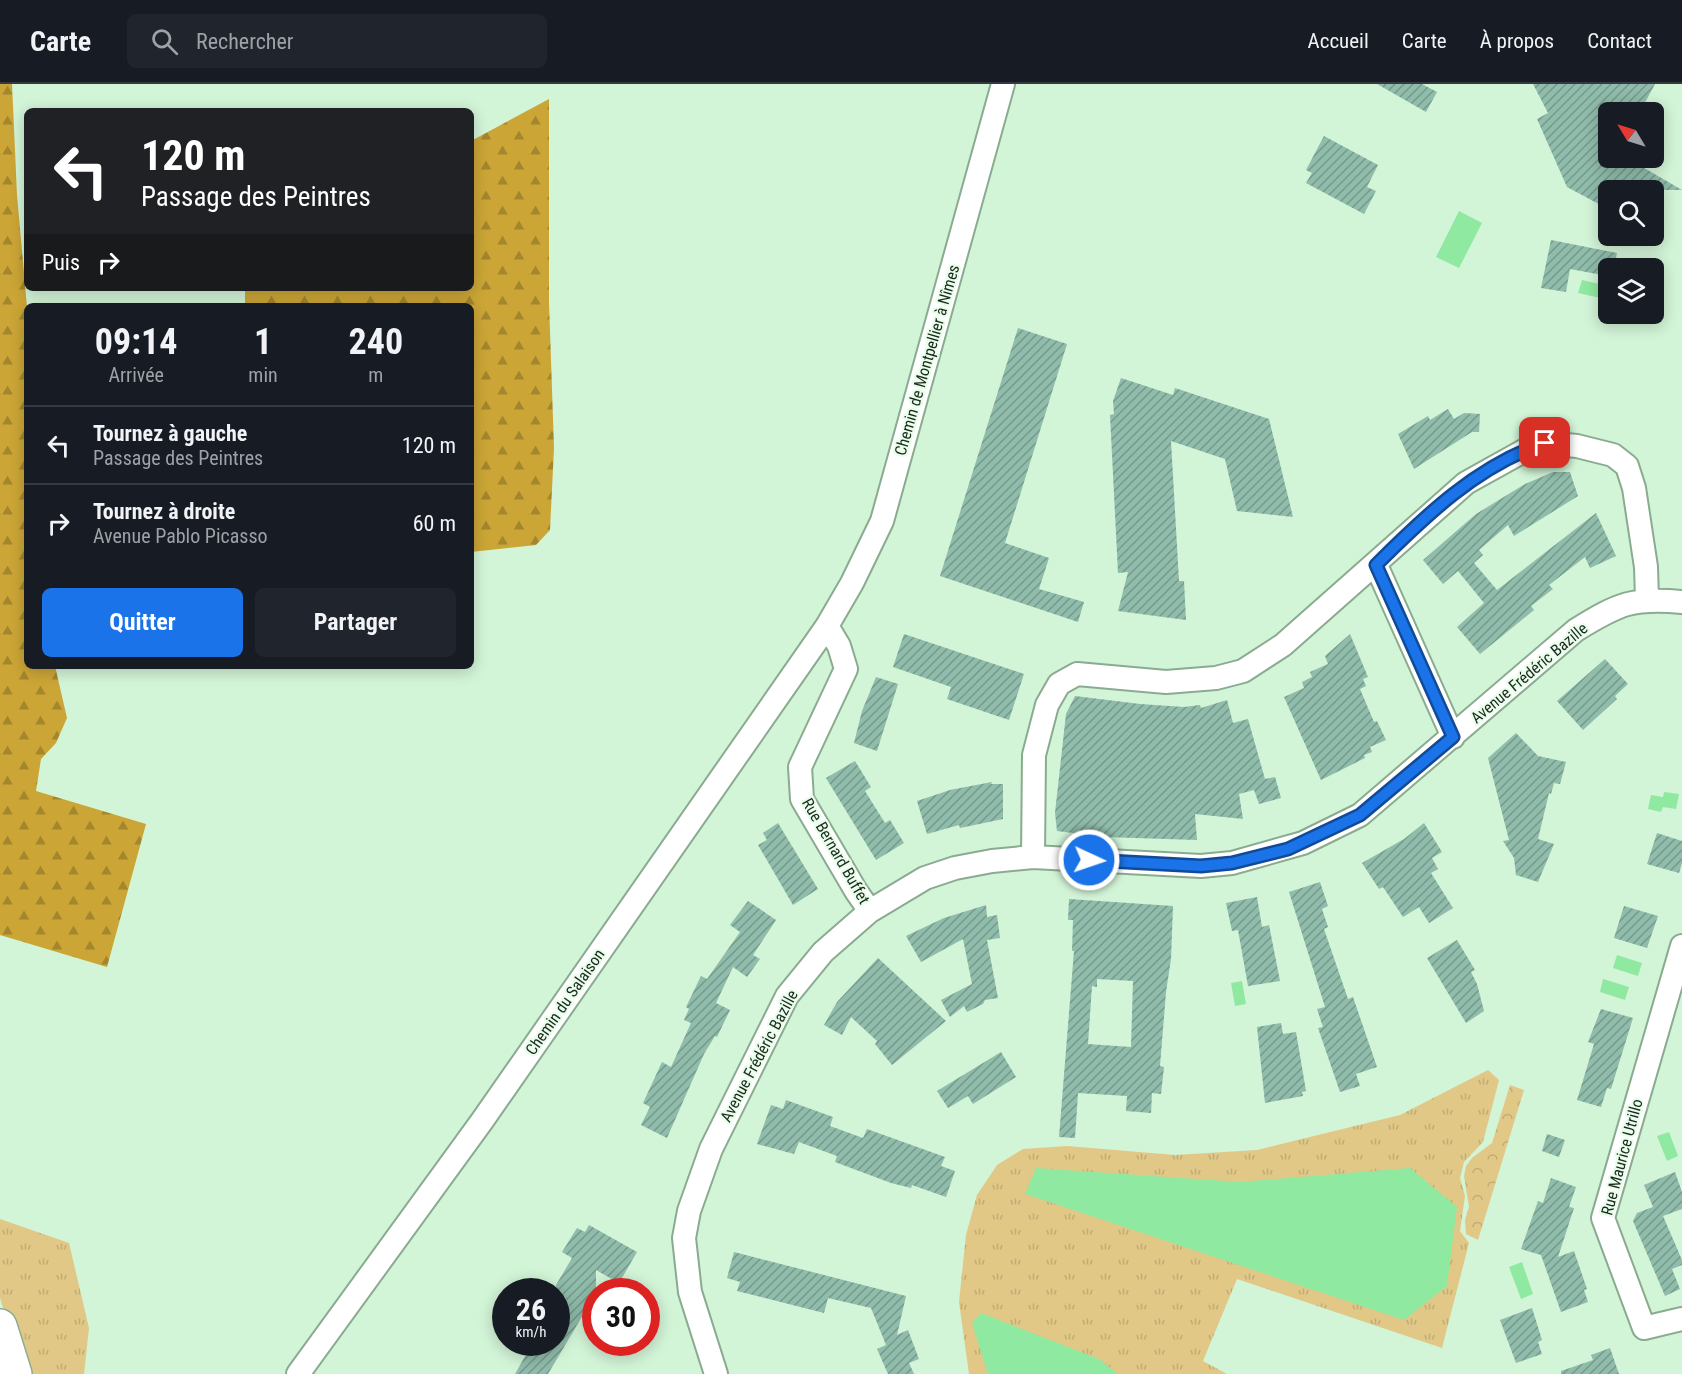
<!DOCTYPE html>
<html lang="fr">
<meta charset="utf-8">
<style>
body{margin:0;font-family:"Roboto Condensed",sans-serif;background:#20242c;color:#f1f3f6;height:100vh;display:flex;flex-direction:column;font-size:22px;white-space:nowrap}
*{box-sizing:border-box;margin:0}
p{font-size:20px;color:#9ea1a6}
.icon{flex:none;width:33px;height:33px;fill:none;stroke:currentColor;stroke-width:2;stroke-linecap:round;stroke-linejoin:round}
.map{position:relative;flex:1;overflow:hidden}
.panel{position:absolute;left:24px;top:219px;width:450px;height:366px;display:flex;flex-direction:column;background:#171b24;border-radius:9px;box-shadow:0 3px 15px #0003}
.panel>*{flex:none}
.hud{position:absolute;left:24px;top:24px;width:450px;height:183px;border-radius:9px;box-shadow:0 3px 15px #0003;background:#202124;color:#fff;overflow:hidden}
.needle{width:39px;rotate:308deg}
.fabs{position:absolute;left:1598px;top:18px;display:grid;gap:12px}
.fabs a{display:grid;place-items:center;width:66px;height:66px;border-radius:9px;background:#171b24;box-shadow:0 3px 15px #0003;font-size:30px}
.speed{position:absolute;left:492px;top:1194px;display:flex;gap:12px;font-size:30px;font-weight:700;text-align:center}
.speed>*{display:grid;place-content:center;width:78px;height:78px;border-radius:50%;background:#171b24;box-shadow:0 3px 15px #0003;line-height:1}
.speed small{font-size:15px;font-weight:400}
.speed .limit{border:9px solid #d22;background:#fff;color:#111}
.pin{position:absolute;display:grid;place-items:center;width:51px;height:51px;color:#fff;margin:-26px;border-radius:12px;box-shadow:0 3px 9px #0006}
.me{position:absolute;width:66px;margin:-33px;rotate:93deg;stroke-linejoin:round;filter:drop-shadow(0 0 4px #0008)}
.turn{display:flex;align-items:center;gap:21px;height:126px;padding:0 18px;font-size:27px}
.turn .icon{width:78px;height:78px;stroke-width:2.5}
.turn b{display:block;font-size:42px;line-height:51px}
.then{display:flex;align-items:center;height:57px;padding:0 18px;background:#0003;gap:12px;font-size:22px}
.eta{display:flex;justify-content:space-evenly;align-items:center;height:102px;text-align:center}
.eta b{font-size:36px;font-weight:700;line-height:42px}
.primary-button{display:flex;gap:12px;margin-top:auto;padding:12px 18px}
.primary-button a{flex:1;height:69px;border-radius:9px;background:#1a73e8;color:#fff;font-size:24px;font-weight:700;line-height:69px;text-align:center}
.primary-button a+a{background:#20242c;color:#f1f3f6}
ul{padding:0;list-style:none}
li{display:flex;align-items:center;gap:18px;height:78px;padding:0 18px;border-top:2px solid #363941}
li div{flex:1}
li b{display:block;font-size:22px}
li em{font-style:normal}
header{display:flex;align-items:center;gap:36px;box-sizing:border-box;height:84px;padding:0 30px;background:#171b24;border-bottom:2px solid #363941}
header strong{font-size:28px}
nav{display:flex;gap:33px;margin-inline-start:auto;font-size:21px}
.search{width:420px;height:54px;background:#20242c;display:flex;align-items:center;gap:15px;box-sizing:border-box;padding:0 21px;border-radius:9px;color:#9ea1a6;font-size:22px}
.map>svg:first-child{display:block}
.grass{fill:url(#grass-tufts)}
.forest{fill:url(#forest-firs)}
.park{fill:url(#park-crowns)}
.water{fill:#90e9a1}
.building{fill:url(#building-hatch);fill-rule:evenodd}
.lines{fill:none;stroke-linecap:round;stroke-linejoin:round}
.minor-casing{stroke:#8bab90;stroke-width:26}
.primary-casing{stroke:#8bab90;stroke-width:36}
.minor{stroke:#fff;stroke-width:22}
.primary{stroke:#fff;stroke-width:33}
.route-casing{stroke:#114b97;stroke-width:15}
.route{stroke:#1a73e8;stroke-width:10}
.labels{text-anchor:middle;dominant-baseline:central;stroke-width:4.5;stroke-linejoin:round;paint-order:stroke}
.street-label{font-size:16px;fill:#1c281e;stroke:#e9fdeb}
</style>
<header>
<strong>Carte</strong>
<div class="search"><svg class="icon" aria-label="search" viewBox="0 0 24 24"><circle cx="10" cy="10" r="6"/><path d="M15 15l6 6"/></svg>Rechercher</div>
<nav><a>Accueil</a><a>Carte</a><a>À propos</a><a>Contact</a></nav>
</header>
<div class="map">
<svg width="1682" height="1290" viewBox="0 0 1682 1290">
<defs>
<pattern id="grass-tufts" width="24" height="20" patternUnits="userSpaceOnUse" patternTransform="scale(1.5)"><rect width="24" height="20" fill="#e1c887"/><path d="M3 7l-1-3M5 7V3M7 7l1-3M15 17l-1-3M17 17v-4M19 17l1-3" fill="none" stroke="#c0ac74"/></pattern>
<pattern id="forest-firs" width="22" height="20" patternUnits="userSpaceOnUse" patternTransform="scale(1.5)"><rect width="22" height="20" fill="#cba536"/><path d="M5 1l3.5 6h-7zM16 11l3.5 6h-7z" fill="#a4862d"/></pattern>
<pattern id="park-crowns" width="20" height="18" patternUnits="userSpaceOnUse" patternTransform="scale(1.5)"><rect width="20" height="18" fill="#e1c887"/><path d="M2 6a3 3 0 1 1 6 0M12 15a3 3 0 1 1 6 0" fill="none" stroke="#c0ac74"/></pattern>
<pattern id="building-hatch" width="6" height="6" patternUnits="userSpaceOnUse" patternTransform="scale(1.5)"><rect width="6" height="6" fill="#90bcab"/><path d="M-1 1l2-2M0 6l6-6M5 7l2-2" fill="none" stroke="#75998b"/></pattern>
</defs>
<rect width="100%" height="100%" fill="#d2f4d7"/>
<path class="grass" d="M1488,986L1499,996L1483,1058L1464,1078L1460,1094L1465,1112L1460,1147L1469,1159L1442,1264L1237,1195L1203,1277L1227,1290H969L959,1218L966,1151L977,1111L997,1081L1023,1065L1067,1062L1175,1071L1257,1066L1400,1031Z
M0,1135L69,1159L89,1244L84,1290H24L0,1214Z"/>
<path class="forest" d="M0,0H12L17,111L27,223V582H55L67,634L56,659L41,675L36,707L146,740L107,883L0,851Z
M549,15V218L554,364L550,446L536,461L471,468V222H245V204H471V57Z"/>
<path class="park" d="M1510,1001L1524,1006L1478,1156L1466,1150L1465,1136L1469,1123L1464,1092L1466,1082L1472,1074L1492,1059Z"/>
<path class="water" d="M1459,127L1482,139L1459,184L1436,173Z
M1582,196L1608,202L1605,215L1578,209Z
M1664,708L1679,710L1676,725L1663,723L1661,728L1648,725L1651,711L1663,713Z
M1617,871L1642,879L1638,892L1613,884Z
M1603,895L1629,903L1625,916L1600,908Z
M1242,897L1246,920L1235,922L1231,899Z
M1669,1048L1678,1072L1667,1077L1657,1052Z
M1036,1084L1240,1098L1410,1084L1457,1123L1447,1202L1404,1236L1025,1110Z
M1522,1178L1533,1210L1521,1215L1509,1183Z
M981,1229L1099,1275L1118,1290H988L972,1239Z"/>
<path class="building" d="M1377,0H1422L1437,8L1426,28Z
M1533,0H1655L1640,28H1608V74H1627L1682,106H1608V125L1567,103L1537,35L1548,29Z
M1324,52L1378,81L1367,103L1376,107L1364,130L1306,99L1312,89L1306,86Z
M1551,156L1617,169L1614,184H1608V192L1570,185L1566,208L1541,204Z
M1018,244L1067,260L1005,459L1049,474L1039,505L1084,518L1078,538L940,492Z
M1121,294L1173,311L1175,304L1269,335L1293,433L1237,427L1225,375L1171,357L1179,497H1184L1186,536L1118,527L1128,488L1118,489L1110,331L1114,330L1113,317Z
M1448,325L1454,335L1464,329L1480,330L1479,348H1472L1414,385L1398,350L1428,332L1430,336Z
M1553,388H1570L1578,412L1514,452L1508,441L1479,466L1483,471L1474,479L1497,506L1596,429L1616,472L1590,484L1585,473L1549,501L1553,505L1531,522L1534,526L1480,570L1457,543L1484,519L1458,487L1443,500L1423,476L1476,430L1525,400Z
M904,550L1024,590L1009,636L947,615L951,603L893,583Z
M1350,550L1368,593L1363,595L1366,602L1360,605L1374,638L1377,637L1386,656L1370,663L1372,668L1364,671L1365,674L1321,696L1284,613L1304,604L1302,598L1312,593L1310,588L1328,580L1325,572Z
M1605,575L1628,600L1615,612L1617,615L1583,646L1557,617Z
M876,593L898,600L877,667L854,659L862,627Z
M1075,612L1140,620L1184,623L1200,621L1201,624L1227,616L1233,639L1248,635L1265,695L1275,693L1281,714L1259,720L1254,706L1239,710L1243,735L1195,730L1197,756L1105,753L1057,747L1055,729L1066,630Z
M1516,649L1538,672L1566,678L1560,700L1554,699L1551,710L1549,709L1538,755L1554,760L1538,798L1516,791L1514,774L1503,757L1509,756L1488,674Z
M855,677L871,703L865,707L885,739L890,736L904,759L876,776L826,694Z
M992,698L991,700H1003V735L960,744L959,741L927,750L917,717L950,706Z
M778,739L818,805L793,821L758,761L767,756L763,749Z
M1424,739L1442,768L1432,774L1438,785L1431,789L1453,824L1429,839L1419,823L1403,833L1383,803L1379,805L1362,779L1404,755Z
M1657,749L1682,757V779L1679,789L1647,780Z
M1320,798L1328,822L1322,825L1328,843L1324,845L1348,915L1353,913L1377,983L1356,990L1360,1002L1340,1008L1318,944L1323,943L1317,925L1325,923L1289,808Z
M1257,813L1262,843L1269,841L1280,897L1248,902L1238,846L1232,847L1226,819Z
M1069,815L1173,822L1171,875L1166,908L1160,982L1164,983L1161,1010L1152,1009L1151,1029L1126,1027L1127,1012L1078,1009L1075,1054L1059,1053L1074,867H1072L1073,836H1068ZM1097,895L1133,897L1131,963L1088,960L1092,902L1097,903Z
M748,817L776,836L753,871L760,875L747,893L733,883L716,919L730,926L717,953L715,952L704,970L667,1054L641,1041L650,1023L643,1019L662,978L671,983L691,939L684,936L689,925L686,923L701,892L707,895L740,848L730,841Z
M986,821L987,833L997,831L1000,854L987,856L998,914L985,916L983,920L967,928L964,922L950,933L941,916L972,900L963,855L921,878L906,852L944,834Z
M1624,822L1658,832L1647,864L1614,854Z
M1457,856L1475,886L1471,888L1477,900L1484,927L1466,939L1427,874Z
M878,874L946,937L892,981L875,960L877,957L851,933L842,951L824,941L837,918Z
M1601,925L1633,934L1611,1005L1607,1004L1601,1023L1577,1016L1594,960L1588,958Z
M1281,939L1283,950L1296,948L1306,1007L1302,1008L1303,1012L1265,1019L1257,943Z
M1001,968L1016,993L973,1020L968,1012L948,1024L937,1007Z
M786,1016L833,1033L830,1042L863,1054L867,1045L945,1073L941,1082L955,1087L946,1113L912,1101L911,1104L891,1099L835,1078L837,1072L799,1058L794,1070L757,1060L771,1021L783,1025Z
M1547,1050L1565,1056L1559,1073L1542,1067Z
M1675,1088L1682,1108V1125L1663,1132L1682,1176V1181L1672,1185L1680,1205L1665,1212L1633,1137L1637,1129L1653,1123L1644,1101Z
M1551,1094L1576,1103L1569,1123L1574,1124L1558,1173L1574,1167L1587,1205L1584,1206L1588,1218L1561,1228L1541,1171L1521,1165L1538,1117L1543,1119Z
M589,1141L637,1168L619,1199L596,1186V1209L548,1290H515L533,1258H556V1201L572,1174L562,1168L577,1144L585,1148Z
M734,1168L906,1212L897,1251L908,1246L919,1275L909,1279L914,1290H888L877,1265L886,1261L871,1224L828,1214L824,1229L737,1207L740,1198L727,1194Z
M1532,1224L1542,1256L1538,1258L1542,1270L1516,1279L1500,1236Z
M1610,1264L1619,1290H1561V1287L1593,1276L1591,1271Z"/>
<g class="lines">
<defs>
<path id="minor" d="M1376,481L1453,653
M827,542L839,562L846,585L800,683L802,715L856,807L870,827
M1033,773L1034,671L1047,621L1059,600L1077,590L1166,598L1216,594L1243,587L1283,561L1466,399L1527,365L1545,359L1577,362L1613,371L1627,382L1634,404L1646,483L1647,515
M1682,862L1603,1134L1644,1244L1682,1235
M298,1290L482,1037L827,542L852,499L882,437L1003,0
M716,1290L690,1208L684,1154L689,1127L711,1065L787,912L823,868L870,827L925,794L955,784L992,777L1033,773L1201,782L1232,779L1303,759L1360,731L1576,546C1618,520 1633,513 1682,518"/>
<path id="primary" d="M0,1242L15,1290"/>
</defs>
<use href="#minor" class="minor-casing"/>
<use href="#primary" class="primary-casing"/>
<use href="#minor" class="minor"/>
<use href="#primary" class="primary"/>
</g>
<g class="lines">
<defs>
<path id="route" d="M1089,776L1201,782L1232,779L1288,765L1360,731L1453,653L1376,481C1425,432 1478,381 1545,359"/>
</defs>
<use href="#route" class="route-casing"/>
<use href="#route" class="route"/>
</g>
<g class="labels">
<g class="street-label">
<text transform="translate(927 276) rotate(-74)">Chemin de Montpellier à Nîmes</text>
<text transform="translate(1529 589) rotate(-40)">Avenue Frédéric Bazille</text>
<text transform="translate(836 767) rotate(60)">Rue Bernard Buffet</text>
<text transform="translate(565 918) rotate(-55)">Chemin du Salaison</text>
<text transform="translate(759 972) rotate(-62)">Avenue Frédéric Bazille</text>
<text transform="translate(1622 1073) rotate(-75)">Rue Maurice Utrillo</text>
</g>
</g>
</svg>
<div class="fabs">
<a><svg class="needle" viewBox="-14 -14 28 28"><path d="M0-13l5 13h-10z" fill="#e53935"/><path d="M0 13l5-13h-10z" fill="#9ea1a6"/></svg></a>
<a><svg class="icon" aria-label="search" viewBox="0 0 24 24"><circle cx="10" cy="10" r="6"/><path d="M15 15l6 6"/></svg></a>
<a><svg class="icon" aria-label="layers" viewBox="0 0 24 24"><path d="M12 4l9 5-9 5-9-5zM3 14l9 5 9-5"/></svg></a>
</div>
<div class="speed"><div>26<small>km/h</small></div><div class="limit">30</div></div>
<div class="pin" style="left:1545px;top:359px;background:#d93025"><svg class="icon" aria-label="arrive" viewBox="0 0 24 24"><path d="M6 21V4h12l-3 4 3 4H6"/></svg></div>
<svg class="me" style="left:1089px;top:776px" viewBox="-20 -20 40 40"><circle r="17" fill="#1a73e8" stroke="#fff" stroke-width="3"/><path d="M0-11L8 9 0 5-8 9z" fill="#fff"/></svg>
<div class="hud">
<div class="turn"><svg class="icon" aria-label="left" viewBox="0 0 24 24"><path d="M17 20v-9H6M10 6l-5 5 5 5"/></svg><div><b>120 m</b>Passage des Peintres</div></div>
<div class="then">Puis<svg class="icon" aria-label="right" viewBox="0 0 24 24"><path d="M7 20v-9h11M14 6l5 5-5 5"/></svg></div>
</div>
<section class="panel">
<div class="eta">
<div><b>09:14</b><p>Arrivée</p></div>
<div><b>1</b><p>min</p></div>
<div><b>240</b><p>m</p></div>
</div>
<ul>
<li><svg class="icon" aria-label="left" viewBox="0 0 24 24"><path d="M17 20v-9H6M10 6l-5 5 5 5"/></svg><div><b>Tournez à gauche</b><p>Passage des Peintres</p></div><em>120 m</em></li>
<li><svg class="icon" aria-label="right" viewBox="0 0 24 24"><path d="M7 20v-9h11M14 6l5 5-5 5"/></svg><div><b>Tournez à droite</b><p>Avenue Pablo Picasso</p></div><em>60 m</em></li>
</ul>
<div class="primary-button"><a>Quitter</a><a>Partager</a></div>
</section>
</div>
